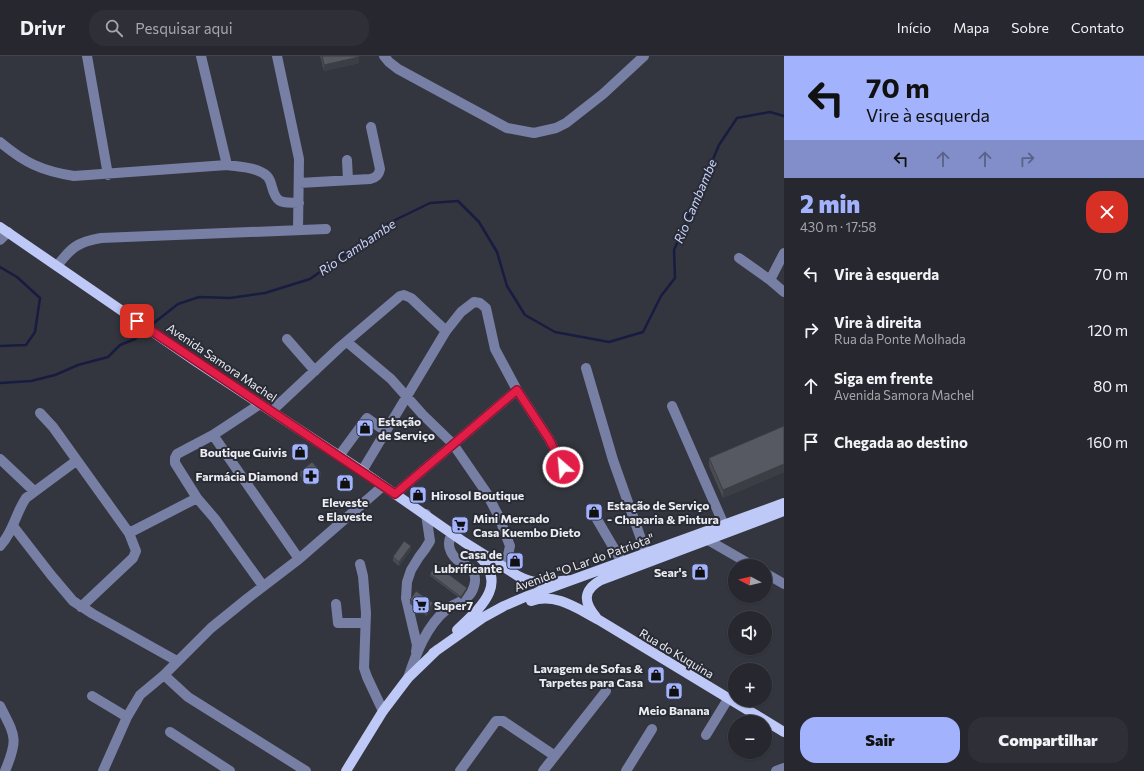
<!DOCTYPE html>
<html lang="pt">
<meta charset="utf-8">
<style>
body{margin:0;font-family:Commissioner,sans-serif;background:#2f3037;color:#f1f3f6;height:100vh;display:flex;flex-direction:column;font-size:15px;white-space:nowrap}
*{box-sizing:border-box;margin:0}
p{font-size:13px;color:#a4a6aa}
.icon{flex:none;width:22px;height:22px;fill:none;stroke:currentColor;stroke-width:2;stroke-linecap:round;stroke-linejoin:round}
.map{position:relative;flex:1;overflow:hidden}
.side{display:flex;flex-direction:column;background:#27282f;width:360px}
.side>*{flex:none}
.banner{background:#a3b2fd;color:#111;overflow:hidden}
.needle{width:26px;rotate:277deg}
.buttons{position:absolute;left:728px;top:503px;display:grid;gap:8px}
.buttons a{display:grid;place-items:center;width:44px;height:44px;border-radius:50%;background:#27282f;box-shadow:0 1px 3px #0004,0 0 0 1px #43444b;font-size:20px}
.pin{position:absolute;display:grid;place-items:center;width:34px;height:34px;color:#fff;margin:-17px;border-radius:8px;box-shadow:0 2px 6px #0006}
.me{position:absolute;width:44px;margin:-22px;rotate:333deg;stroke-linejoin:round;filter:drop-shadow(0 0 3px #0008)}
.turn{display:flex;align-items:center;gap:14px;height:84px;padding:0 16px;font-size:18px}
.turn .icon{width:52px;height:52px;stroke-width:2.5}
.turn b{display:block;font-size:28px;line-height:34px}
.lanes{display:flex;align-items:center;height:38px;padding:0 16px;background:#0003;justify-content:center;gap:20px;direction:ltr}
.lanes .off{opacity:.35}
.round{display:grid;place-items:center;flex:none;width:42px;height:42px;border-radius:16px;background:#2f3037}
.overview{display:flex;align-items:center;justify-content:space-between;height:68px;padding:0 16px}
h1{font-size:24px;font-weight:800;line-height:30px;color:#a3b2fd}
.primary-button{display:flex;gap:8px;margin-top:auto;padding:8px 16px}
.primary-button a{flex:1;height:46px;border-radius:16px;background:#a3b2fd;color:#111;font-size:16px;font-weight:800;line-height:46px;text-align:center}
.primary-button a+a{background:#2f3037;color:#f1f3f6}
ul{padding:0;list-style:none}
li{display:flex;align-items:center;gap:12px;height:56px;padding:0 16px}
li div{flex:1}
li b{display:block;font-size:15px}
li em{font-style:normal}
header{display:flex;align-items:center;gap:24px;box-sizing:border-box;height:56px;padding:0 20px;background:#27282f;border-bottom:1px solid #43444b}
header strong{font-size:19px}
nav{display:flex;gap:22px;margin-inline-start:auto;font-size:14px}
.search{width:280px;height:36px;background:#2f3037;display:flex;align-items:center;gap:10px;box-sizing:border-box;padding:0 14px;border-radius:16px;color:#a4a6aa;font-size:15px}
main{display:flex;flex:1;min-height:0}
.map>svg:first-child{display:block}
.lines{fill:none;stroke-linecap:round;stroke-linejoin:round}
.stream{stroke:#171c40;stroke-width:2.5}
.minor{stroke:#777fa5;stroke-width:10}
.major{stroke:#bec9f7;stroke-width:10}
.wall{fill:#4a4c54}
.shaded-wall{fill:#3c3e45}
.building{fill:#565862;stroke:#3c3e45}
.route-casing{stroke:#92132f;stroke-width:10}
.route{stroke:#e11d48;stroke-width:7}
.labels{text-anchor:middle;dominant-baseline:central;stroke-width:4;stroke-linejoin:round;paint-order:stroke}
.street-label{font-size:12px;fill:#ecedf3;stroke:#2a2c35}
.poi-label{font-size:12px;font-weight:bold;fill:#ecedf3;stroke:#2a2c35;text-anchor:start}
.water-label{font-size:13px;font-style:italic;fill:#c9d3fd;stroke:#2a2c35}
</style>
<header>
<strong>Drivr</strong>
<div class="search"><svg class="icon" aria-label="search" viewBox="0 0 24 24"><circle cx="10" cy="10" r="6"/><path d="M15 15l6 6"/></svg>Pesquisar aqui</div>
<nav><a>Início</a><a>Mapa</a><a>Sobre</a><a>Contato</a></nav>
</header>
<main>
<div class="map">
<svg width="784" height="715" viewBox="0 0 784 715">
<rect width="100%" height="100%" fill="#34363f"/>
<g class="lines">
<path class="stream" d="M0,211L17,221L40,242L35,276L26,289L0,290
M150,270L178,248L199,241L230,242L265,237L310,223L389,167L430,147L458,145L479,166L497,196L507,230L525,259L555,276L609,286L643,276L661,240L675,222L674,194L719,89L737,62L770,56L784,60
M0,327L31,325L55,319L78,309L108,301L120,289L135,283L146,273"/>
<path class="minor" d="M87,0L108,119
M201,0L227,109
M277,0L299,103L298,174
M384,0L389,6L398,13L507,72L534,77L556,72L566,67L603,38L644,0
M0,86C25,107 42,115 74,120L227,109C240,111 257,111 267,120C270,123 271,127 272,131C277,149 282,146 299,147
M347,104L348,124
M299,127L370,123C376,122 379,119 380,113L371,71
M0,184L8,176
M739,202L770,224L784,236
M57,210C71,192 77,186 101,182L326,173
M770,224L784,197
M287,283L315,315
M347,286L391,323L423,359L453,388L486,436L499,461L510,490L508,499L500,508
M586,312L613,404L646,497
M260,348L213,379L177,398L175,402V407L197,442L215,463L263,530
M277,350L340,291L400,240L404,239L411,242L446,275
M672,350L724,469
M40,357L53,371L129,477L136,495L133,502L81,551
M213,379L299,503
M339,400L367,362L385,375
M0,403L34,435
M362,415L446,275L461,256L474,246L480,247L486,252L495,293L517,334L549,383L570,424
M395,438L517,334
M595,460L622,506
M13,470L51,519L73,545L93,558L177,605
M129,477L197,442
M708,484L753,510
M0,490C14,475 15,458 26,442L76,405
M360,508L363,520L366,557L364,612L367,621L383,655
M765,517L784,528
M336,548L338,567H365
M416,596L417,589L406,542L407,526L411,514L419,501L425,493L430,485L426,458
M164,619L188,641L306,715
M408,622C416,598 426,570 447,553C457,546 471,544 474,530C476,524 475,517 471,513C468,510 463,508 460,506C450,499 445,487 453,477
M92,640L127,661
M0,650C15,680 19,682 5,715
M170,676L230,715
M706,679L728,643
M103,715L127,661L140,639L164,619L211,572L248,542L299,503L383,430
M460,715L496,665H503L555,700
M543,715L606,635
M626,715L652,673
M776,715L784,712"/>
<path class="major" d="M0,171L195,305L362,415L464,486L518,520C537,530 547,527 568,524
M531,545C555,536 578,553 599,564L784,676
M596,561C583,546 583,534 601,524L784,455
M457,574C480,552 510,528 477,498
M433,597L484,561L504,550L525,541L784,447
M346,715L383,655L408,622L437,594"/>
</g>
<path class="wall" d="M320,0H359V7L324,15Z
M784,370V416L723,442L709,410V402Z
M300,416L321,420L309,430L300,420Z
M411,494L399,510L393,505V501Z
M430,518L467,534L461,543L430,520Z
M410,544L433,551L427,560L410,548Z"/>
<path class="shaded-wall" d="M359,1V7L324,15V9Z
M784,408V416L723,442V434Z
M321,416V420L309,430V426Z
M411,490V494L399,510V506Z
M467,532V534L461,543V541Z
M433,547V551L427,560V555Z"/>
<path class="building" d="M322,0H359V1L324,9Z
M784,370V408L723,434L709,402Z
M312,406L321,416L309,426L300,416Z
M404,485L411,490L399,506L393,501Z
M436,509L467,532L461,541L430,518Z
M416,535L433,547L427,555L410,544Z"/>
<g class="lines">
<defs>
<path id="route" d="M137,265L395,438L517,334L549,383L563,411"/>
</defs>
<use href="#route" class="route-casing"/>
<use href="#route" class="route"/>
</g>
<defs>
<symbol id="shop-square" viewBox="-11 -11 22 22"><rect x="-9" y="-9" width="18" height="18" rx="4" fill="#a3b2fd" stroke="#2a2c35"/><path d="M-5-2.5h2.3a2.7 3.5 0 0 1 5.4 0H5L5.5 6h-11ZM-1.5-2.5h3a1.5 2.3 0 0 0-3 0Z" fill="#111"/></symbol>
<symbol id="pharmacy-square" viewBox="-11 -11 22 22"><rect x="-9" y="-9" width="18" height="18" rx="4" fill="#a3b2fd" stroke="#2a2c35"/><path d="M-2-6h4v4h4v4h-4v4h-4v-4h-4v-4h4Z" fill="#111"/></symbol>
<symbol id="supermarket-square" viewBox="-11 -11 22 22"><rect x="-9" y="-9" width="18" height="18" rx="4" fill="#a3b2fd" stroke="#2a2c35"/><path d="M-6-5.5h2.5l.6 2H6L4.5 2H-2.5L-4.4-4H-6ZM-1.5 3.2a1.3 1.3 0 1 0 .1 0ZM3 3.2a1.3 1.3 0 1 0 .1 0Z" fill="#111"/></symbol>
</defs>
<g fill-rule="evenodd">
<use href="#shop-square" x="355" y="362" width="20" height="20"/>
<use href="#shop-square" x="290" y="386" width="20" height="20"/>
<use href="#pharmacy-square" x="301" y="410" width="20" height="20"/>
<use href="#shop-square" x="335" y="417" width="20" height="20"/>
<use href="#shop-square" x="408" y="429" width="20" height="20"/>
<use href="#shop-square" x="584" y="446" width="20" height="20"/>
<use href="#supermarket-square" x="450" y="459" width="20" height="20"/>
<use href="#shop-square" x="505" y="495" width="20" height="20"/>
<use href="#shop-square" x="690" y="506" width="20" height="20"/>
<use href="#supermarket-square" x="411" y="539" width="20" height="20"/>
<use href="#shop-square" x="646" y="609" width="20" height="20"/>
<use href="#shop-square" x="664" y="625" width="20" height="20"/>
</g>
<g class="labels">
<g class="street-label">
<text transform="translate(222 306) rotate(34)">Avenida Samora Machel</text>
<text transform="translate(584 506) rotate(-20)">Avenida "O Lar do Patriota"</text>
<text transform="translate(677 597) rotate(31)">Rua do Kuquina</text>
</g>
<g class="poi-label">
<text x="378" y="365">Estação<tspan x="378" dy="14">de Serviço</tspan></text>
<text x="287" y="396" text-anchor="end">Boutique Guivis</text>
<text x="298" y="420" text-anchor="end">Farmácia Diamond</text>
<text x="431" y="439">Hirosol Boutique</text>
<text x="345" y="446" text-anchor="middle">Eleveste<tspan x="345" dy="14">e Elaveste</tspan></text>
<text x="607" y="449">Estação de Serviço<tspan x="607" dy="14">- Chaparia &amp; Pintura</tspan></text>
<text x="473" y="462">Mini Mercado<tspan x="473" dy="14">Casa Kuembo Dieto</tspan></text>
<text x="502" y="498" text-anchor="end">Casa de<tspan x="502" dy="14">Lubrificante</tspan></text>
<text x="687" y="516" text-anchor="end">Sear's</text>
<text x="434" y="549">Super7</text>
<text x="643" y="612" text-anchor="end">Lavagem de Sofas &amp;<tspan x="643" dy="14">Tarpetes para Casa</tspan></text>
<text x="674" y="654" text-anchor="middle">Meio Banana</text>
</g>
<g class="water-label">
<text transform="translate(695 145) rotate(-67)">Rio Cambambe</text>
<text transform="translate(357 191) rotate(-34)">Rio Cambambe</text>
</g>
</g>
</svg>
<div class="buttons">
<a><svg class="needle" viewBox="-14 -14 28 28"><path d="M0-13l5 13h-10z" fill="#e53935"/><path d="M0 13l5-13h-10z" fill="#a4a6aa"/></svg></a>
<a><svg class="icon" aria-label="sound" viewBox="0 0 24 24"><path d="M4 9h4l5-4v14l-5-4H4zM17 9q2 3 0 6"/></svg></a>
<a>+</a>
<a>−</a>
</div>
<div class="pin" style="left:137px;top:265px;background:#d93025"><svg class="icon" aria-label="arrive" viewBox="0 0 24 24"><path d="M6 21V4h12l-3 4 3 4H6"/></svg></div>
<svg class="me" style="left:563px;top:411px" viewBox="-20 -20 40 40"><circle r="17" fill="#e11d48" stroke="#fff" stroke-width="3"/><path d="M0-11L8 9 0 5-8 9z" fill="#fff"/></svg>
</div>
<section class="side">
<div class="banner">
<div class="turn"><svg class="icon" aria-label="left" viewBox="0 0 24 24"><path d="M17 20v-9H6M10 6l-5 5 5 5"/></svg><div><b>70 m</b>Vire à esquerda</div></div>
<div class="lanes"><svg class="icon" aria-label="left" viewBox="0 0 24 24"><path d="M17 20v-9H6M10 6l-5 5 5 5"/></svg><svg class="icon off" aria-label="ahead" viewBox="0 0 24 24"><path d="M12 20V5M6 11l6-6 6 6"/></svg><svg class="icon off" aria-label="ahead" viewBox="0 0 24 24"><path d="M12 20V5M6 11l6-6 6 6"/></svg><svg class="icon off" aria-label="right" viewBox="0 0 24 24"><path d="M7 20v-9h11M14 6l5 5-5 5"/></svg></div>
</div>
<div class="overview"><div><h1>2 min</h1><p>430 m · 17:58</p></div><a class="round" style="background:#d93025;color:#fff"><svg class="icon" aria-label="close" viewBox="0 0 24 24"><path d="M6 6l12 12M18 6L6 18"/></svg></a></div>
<ul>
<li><svg class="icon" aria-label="left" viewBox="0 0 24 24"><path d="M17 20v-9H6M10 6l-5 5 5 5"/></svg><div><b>Vire à esquerda</b></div><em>70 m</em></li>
<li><svg class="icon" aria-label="right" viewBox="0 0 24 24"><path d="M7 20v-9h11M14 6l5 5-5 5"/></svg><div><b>Vire à direita</b><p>Rua da Ponte Molhada</p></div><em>120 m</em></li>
<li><svg class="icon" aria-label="ahead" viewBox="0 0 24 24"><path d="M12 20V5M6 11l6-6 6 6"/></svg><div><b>Siga em frente</b><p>Avenida Samora Machel</p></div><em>80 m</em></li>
<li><svg class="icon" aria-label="arrive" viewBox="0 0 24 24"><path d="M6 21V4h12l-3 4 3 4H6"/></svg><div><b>Chegada ao destino</b></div><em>160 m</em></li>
</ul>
<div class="primary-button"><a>Sair</a><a>Compartilhar</a></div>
</section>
</main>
